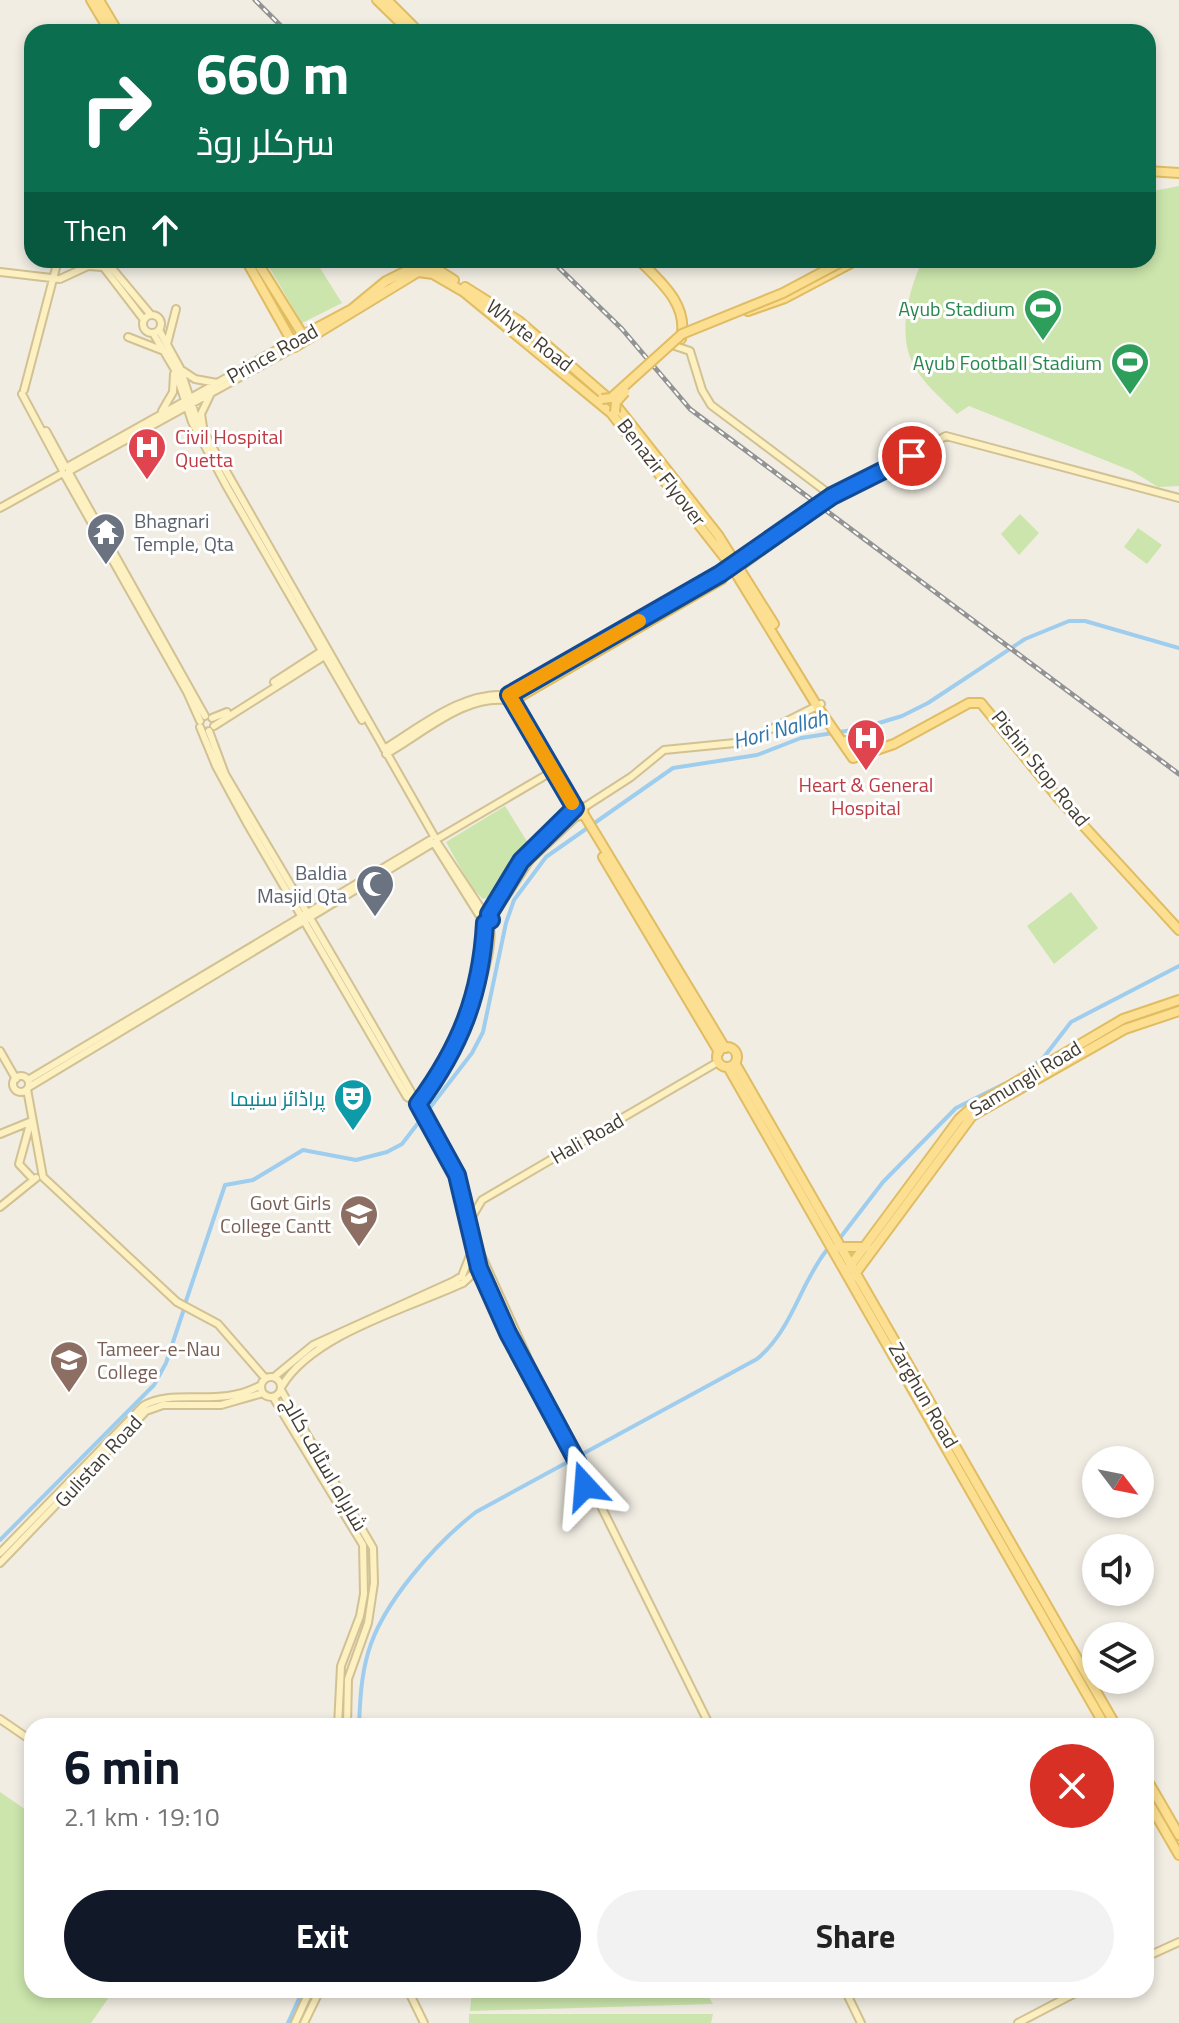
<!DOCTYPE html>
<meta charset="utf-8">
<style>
body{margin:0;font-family:"Titillium Web",Cairo,sans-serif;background:#f2f2f2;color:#222;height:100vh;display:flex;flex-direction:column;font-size:30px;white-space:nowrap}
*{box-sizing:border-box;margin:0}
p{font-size:26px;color:#767676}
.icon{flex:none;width:44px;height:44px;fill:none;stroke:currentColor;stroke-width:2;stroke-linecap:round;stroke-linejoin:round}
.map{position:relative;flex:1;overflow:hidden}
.panel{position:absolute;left:24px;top:1718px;width:1130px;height:280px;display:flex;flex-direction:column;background:#fff;border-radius:24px;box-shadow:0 4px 12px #0003}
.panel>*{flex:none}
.hud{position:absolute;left:24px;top:24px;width:1132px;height:244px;border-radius:24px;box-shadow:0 4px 12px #0003;background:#0b6e4f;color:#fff;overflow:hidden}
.needle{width:52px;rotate:122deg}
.controls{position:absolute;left:1082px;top:1446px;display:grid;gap:16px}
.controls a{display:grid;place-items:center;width:72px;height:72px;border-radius:50%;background:#fff;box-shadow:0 4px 12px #0003;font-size:40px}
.pin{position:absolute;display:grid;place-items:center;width:68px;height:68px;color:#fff;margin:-34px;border:4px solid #fff;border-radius:50%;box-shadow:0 2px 8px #0007}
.me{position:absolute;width:88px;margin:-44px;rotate:341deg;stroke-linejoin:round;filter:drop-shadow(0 0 6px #0008)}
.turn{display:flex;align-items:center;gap:28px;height:168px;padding:0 40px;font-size:36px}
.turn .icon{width:104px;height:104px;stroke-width:2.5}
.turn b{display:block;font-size:56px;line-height:68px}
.then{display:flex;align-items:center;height:76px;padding:0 40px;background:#0003;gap:16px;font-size:30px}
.round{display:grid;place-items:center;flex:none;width:84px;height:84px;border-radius:42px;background:#f2f2f2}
.head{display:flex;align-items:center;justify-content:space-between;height:136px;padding:0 40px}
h1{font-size:48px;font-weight:700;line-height:60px;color:#111827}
.cta{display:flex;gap:16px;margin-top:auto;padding:16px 40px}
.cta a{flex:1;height:92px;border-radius:48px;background:#111827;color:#fff;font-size:32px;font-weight:700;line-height:92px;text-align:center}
.cta a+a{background:#f2f2f2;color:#222}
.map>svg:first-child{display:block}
.green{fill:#cbe5ac}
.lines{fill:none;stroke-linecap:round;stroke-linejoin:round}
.canal{stroke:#9fcdee;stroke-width:4}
.secondary-casing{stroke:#d1c193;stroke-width:10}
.primary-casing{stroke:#e0bc62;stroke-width:12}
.secondary{stroke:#fdf0c1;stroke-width:6}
.primary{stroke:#fcdf91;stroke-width:8}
.rail-casing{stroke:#939393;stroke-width:5}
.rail{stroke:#fff;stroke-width:2;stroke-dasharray:6;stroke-linecap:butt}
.primary-bridge-casing{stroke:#e0bc62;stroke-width:12;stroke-linecap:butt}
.primary-bridge{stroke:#fcdf91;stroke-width:8}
.route-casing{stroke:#114b97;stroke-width:20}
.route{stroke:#1a73e8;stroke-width:14}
.slow{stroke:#f59e0b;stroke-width:14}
.labels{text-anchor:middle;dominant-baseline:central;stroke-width:6;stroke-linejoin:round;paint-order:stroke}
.leisure-label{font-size:20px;fill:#27864d;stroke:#fff;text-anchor:end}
.street-label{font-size:20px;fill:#433d33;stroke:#fff}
.health-label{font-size:20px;fill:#be3a42;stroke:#fff;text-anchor:start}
.worship-label{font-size:20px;fill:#5b616d;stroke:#fff;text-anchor:start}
.culture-label{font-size:20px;fill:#0d838f;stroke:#fff;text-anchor:end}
.education-label{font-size:20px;fill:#785e54;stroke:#fff;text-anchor:end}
.water-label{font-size:22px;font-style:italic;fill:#3075ab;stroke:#fff}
</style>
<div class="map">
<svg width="1179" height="2023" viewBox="0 0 1179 2023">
<rect width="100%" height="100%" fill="#f1ede3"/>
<path class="green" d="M1179,186V486L1158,487L1132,471L969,406L957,414C941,398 918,379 910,357C899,329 910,285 923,260H1148V192Z
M282,260H315L342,303L302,323L269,267Z
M1020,514L1039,533L1019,555L1001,534Z
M1138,528L1162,545L1147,564L1124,547Z
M505,806L528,843L495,895L483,899L471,887L446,842Z
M1071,892L1098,928L1054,964L1027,926Z
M0,1792L32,1814V1990H114L91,2023H0Z
M472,1990H705L713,2004L470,2011Z
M469,2014H713L711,2023H469Z"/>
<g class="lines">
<path class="canal" d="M1026,1072L1044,1057L1071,1022L1179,966
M840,1238L883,1182L956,1108L1004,1084
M186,1301L225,1185L253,1180L303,1150L356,1160L387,1152L402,1144L472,1053L483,1032L506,923L514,900L546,857L673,768L757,755L801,738L859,729L902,716L928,703L1025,639L1069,621H1085L1179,648
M0,1540L154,1385L166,1363L183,1312
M359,1726C360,1701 361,1677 368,1653C382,1603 436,1543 476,1512L757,1359C792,1330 799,1286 826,1251
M288,2023L303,1990"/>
<defs>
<path id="secondary" d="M98,260L144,320
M105,260L151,315
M0,272L60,279L88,266L103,267
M143 324a9 9 0 1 1 18 0a9 9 0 1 1-18 0Z
M159,330L180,368L197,420L434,836
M153,333L175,370L192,422L227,487L362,720
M128,337L164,351
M167,344L176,309
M672,345L690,351L702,390L711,405L832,496
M183,371L195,379L217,383
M24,390L58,260
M22,394L62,469
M162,411L173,392L174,374
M203,427L201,414L211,393
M46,431L65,466
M67,467L292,341
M69,471L295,347
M69,473L205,716
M64,474L187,692L200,721
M0,508L63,473
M737,564L832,496L946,436L1179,498
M739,568L779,539L784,530
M274,682L325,649
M212,718L227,712
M214,726L326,655
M200,727L216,766L248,825L407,1097L417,1103
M209,731L225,774C301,903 378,1031 450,1161C468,1194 466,1237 481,1272C512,1344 552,1412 588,1482
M384,749C422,726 462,691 509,695
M386,754C424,733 466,692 512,701
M583,808L631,777L664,750L745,742L821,704
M437,839L553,771
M434,843L481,918
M438,844L484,913
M498,909L530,860L578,815
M489,914L521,861L574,811
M476,985L485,923
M0,1051L16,1079
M13 1084a8 8 0 1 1 16 0a8 8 0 1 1-16 0Z
M28,1080L430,840
M29,1087L433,843
M27,1089L43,1177
M418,1104C427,1090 439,1078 447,1064C464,1037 498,952 489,922
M30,1124L19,1164L33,1179
M0,1134L32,1121
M43,1177L177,1302L218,1324L265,1378
M460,1182L467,1195L479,1250L544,1394
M0,1207L36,1178
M467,1225L482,1200L718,1062
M261 1387a10 10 0 1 1 20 0a10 10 0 1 1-20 0Z
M274,1377L313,1345L454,1281L462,1276L473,1248
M282,1386C313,1334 409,1308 463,1283L480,1267
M281,1390L373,1548L374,1583L368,1623L348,1679L347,1726
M273,1397L363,1545L364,1594L360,1616L341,1666L338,1726
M585 1487a6 6 0 1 1 12 0a6 6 0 1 1-12 0Z
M594,1492L710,1726
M0,1553L143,1406C174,1387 220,1409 261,1385
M0,1563L146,1411L163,1405H221L263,1393
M0,1719L32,1741
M1146,1957L1179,1942
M408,1990L424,2023
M845,1990L861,2023
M295,2023L310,1990
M304,2023L320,1990
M1018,2023L1081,1990"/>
<path id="primary" d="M91,0L110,32
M99,0L118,32
M377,0L410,32
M387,0L419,32
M1148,171L1179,173
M246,260L295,347L418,272L433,274L464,292L611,413L732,567L817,706L853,758L894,744L969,703H981L1059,799L1179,930
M256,260L304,337
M639,260C661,282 689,305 681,339
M465,287L519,321L615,404L718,535L774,624
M748,311L785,298L857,260
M497,313L527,336
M292,341L352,309L386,281L418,265L435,268L454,280
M512,701L722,579
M846,741L856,751L871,748
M574.5 811a4.5 4.5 0 1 1 9 0a4.5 4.5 0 1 1-9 0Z
M575,808L509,695L736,564
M583,813L725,1048
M603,857L719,1052
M717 1057a10 10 0 1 1 20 0a10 10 0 1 1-20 0Z
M735,1063L1116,1726
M728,1067L1105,1726
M838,1247H867
M848,1269L959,1119L970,1109L1123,1019L1179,1000
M852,1278L972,1116L1125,1029L1179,1011
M1146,1778L1179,1835
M1146,1798L1179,1855"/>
</defs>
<use href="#secondary" class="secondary-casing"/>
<use href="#primary" class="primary-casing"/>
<use href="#secondary" class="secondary"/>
<use href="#primary" class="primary"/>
<defs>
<path id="rail" d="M255,0L287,32
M551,260L622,329L690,409L1179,774"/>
</defs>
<use href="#rail" class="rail-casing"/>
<use href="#rail" class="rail"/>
<defs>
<path id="primary-bridge" d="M602,399L611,398L682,334L783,293L845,260
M615,412L616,402L625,392"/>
</defs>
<use href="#primary-bridge" class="primary-bridge-casing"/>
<use href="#primary-bridge" class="primary-bridge"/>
</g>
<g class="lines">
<defs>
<path id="route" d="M585,1486L588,1482L508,1333L479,1268L457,1175L418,1104C460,1047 481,995 485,923L491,920L489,914L521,861L575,808L509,695L720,574L832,496L912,456"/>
</defs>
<use href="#route" class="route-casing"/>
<use href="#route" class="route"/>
<path class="slow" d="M572,803L509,695L639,621"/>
</g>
<defs>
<symbol id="stadium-pin" viewBox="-11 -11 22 30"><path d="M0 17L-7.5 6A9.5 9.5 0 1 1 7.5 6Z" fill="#2e9e5b" stroke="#fff"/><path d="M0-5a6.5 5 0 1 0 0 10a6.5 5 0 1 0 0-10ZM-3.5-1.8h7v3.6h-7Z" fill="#fff"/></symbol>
<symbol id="hospital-pin" viewBox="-11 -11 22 30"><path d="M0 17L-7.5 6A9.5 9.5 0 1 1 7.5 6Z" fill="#e0444e" stroke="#fff"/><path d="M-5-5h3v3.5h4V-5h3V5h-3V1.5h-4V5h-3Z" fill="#fff"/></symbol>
<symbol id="temple-pin" viewBox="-11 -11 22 30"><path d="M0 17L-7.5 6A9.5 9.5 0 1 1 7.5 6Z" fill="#6b7280" stroke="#fff"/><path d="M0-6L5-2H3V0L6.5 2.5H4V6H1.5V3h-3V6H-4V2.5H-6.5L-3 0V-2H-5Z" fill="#fff"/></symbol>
<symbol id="mosque-pin" viewBox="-11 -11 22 30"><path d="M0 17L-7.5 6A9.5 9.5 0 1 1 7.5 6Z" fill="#6b7280" stroke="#fff"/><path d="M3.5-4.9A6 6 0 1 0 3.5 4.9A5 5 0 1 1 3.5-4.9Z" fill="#fff"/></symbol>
<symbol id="theatre-pin" viewBox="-11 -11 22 30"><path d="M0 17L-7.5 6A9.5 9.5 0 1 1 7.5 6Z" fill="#0f9aa8" stroke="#fff"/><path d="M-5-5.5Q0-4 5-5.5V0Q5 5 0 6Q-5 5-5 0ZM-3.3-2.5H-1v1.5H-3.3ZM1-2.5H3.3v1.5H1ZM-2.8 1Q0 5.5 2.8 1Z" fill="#fff"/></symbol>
<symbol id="university-pin" viewBox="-11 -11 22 30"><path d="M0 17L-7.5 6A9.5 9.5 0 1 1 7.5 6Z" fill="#8d6e63" stroke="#fff"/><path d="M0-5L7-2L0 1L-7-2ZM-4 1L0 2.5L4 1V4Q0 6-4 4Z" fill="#fff"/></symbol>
</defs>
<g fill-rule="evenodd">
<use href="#stadium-pin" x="1021" y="286" width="44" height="60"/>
<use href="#stadium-pin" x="1108" y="340" width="44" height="60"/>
<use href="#hospital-pin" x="125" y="425" width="44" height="60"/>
<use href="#temple-pin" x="84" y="510" width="44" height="60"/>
<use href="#hospital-pin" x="844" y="716" width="44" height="60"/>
<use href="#mosque-pin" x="353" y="862" width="44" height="60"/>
<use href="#theatre-pin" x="331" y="1076" width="44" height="60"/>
<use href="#university-pin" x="337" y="1192" width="44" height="60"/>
<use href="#university-pin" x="47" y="1338" width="44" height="60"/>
</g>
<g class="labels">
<g class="leisure-label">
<text x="1015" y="308">Ayub Stadium</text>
<text x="1102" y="362">Ayub Football Stadium</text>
</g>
<g class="street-label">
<text transform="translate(530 335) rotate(38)">Whyte Road</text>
<text transform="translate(272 353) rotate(-29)">Prince Road</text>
<text transform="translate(662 472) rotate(52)">Benazir Flyover</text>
<text transform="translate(1041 768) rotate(51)">Pishin Stop Road</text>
<text transform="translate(1025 1078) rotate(-31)">Samungli Road</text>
<text transform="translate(587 1138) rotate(-30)">Hali Road</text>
<text transform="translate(924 1395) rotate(60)">Zarghun Road</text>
<text transform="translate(98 1461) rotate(-47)">Gulistan Road</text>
<text transform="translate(325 1464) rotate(60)">شاہراہ اسٹاف کالج</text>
</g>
<g class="health-label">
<text x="175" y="436">Civil Hospital<tspan x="175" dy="23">Quetta</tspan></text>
<text x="866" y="784" text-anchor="middle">Heart &amp; General<tspan x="866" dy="23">Hospital</tspan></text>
</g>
<g class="worship-label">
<text x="134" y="520">Bhagnari<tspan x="134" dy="23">Temple, Qta</tspan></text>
<text x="347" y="872" text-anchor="end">Baldia<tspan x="347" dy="23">Masjid Qta</tspan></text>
</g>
<g class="culture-label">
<text x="325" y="1098">پراڈائز سنیما</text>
</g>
<g class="education-label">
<text x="331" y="1202">Govt Girls<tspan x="331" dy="23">College Cantt</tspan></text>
<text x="97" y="1348" text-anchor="start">Tameer-e-Nau<tspan x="97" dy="23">College</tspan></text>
</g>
<g class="water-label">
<text transform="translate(780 729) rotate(-15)">Hori Nallah</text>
</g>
</g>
</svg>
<div class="controls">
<a><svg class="needle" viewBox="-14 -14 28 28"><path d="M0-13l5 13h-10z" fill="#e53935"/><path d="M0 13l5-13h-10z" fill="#767676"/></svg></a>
<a><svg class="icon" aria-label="sound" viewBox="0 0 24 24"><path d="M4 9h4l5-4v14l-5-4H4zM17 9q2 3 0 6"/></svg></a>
<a><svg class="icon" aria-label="layers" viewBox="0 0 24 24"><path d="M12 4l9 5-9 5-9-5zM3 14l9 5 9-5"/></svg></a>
</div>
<div class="pin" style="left:912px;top:456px;background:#d93025"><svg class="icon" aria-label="arrive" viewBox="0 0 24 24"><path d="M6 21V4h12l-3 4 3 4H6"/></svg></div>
<svg class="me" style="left:585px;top:1486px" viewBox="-20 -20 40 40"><path d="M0-17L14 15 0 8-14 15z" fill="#1a73e8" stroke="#fff" stroke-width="4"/></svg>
<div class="hud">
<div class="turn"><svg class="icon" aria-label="right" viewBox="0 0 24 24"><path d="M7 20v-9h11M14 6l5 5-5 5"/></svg><div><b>660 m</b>سرکلر روڈ</div></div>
<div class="then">Then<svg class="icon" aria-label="ahead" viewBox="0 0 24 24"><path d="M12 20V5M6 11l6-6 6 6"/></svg></div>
</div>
<section class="panel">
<div class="head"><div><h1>6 min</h1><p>2.1 km · 19:10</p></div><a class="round" style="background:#d93025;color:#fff"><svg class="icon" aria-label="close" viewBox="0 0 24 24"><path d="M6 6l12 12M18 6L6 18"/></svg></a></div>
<div class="cta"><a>Exit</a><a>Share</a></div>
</section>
</div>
